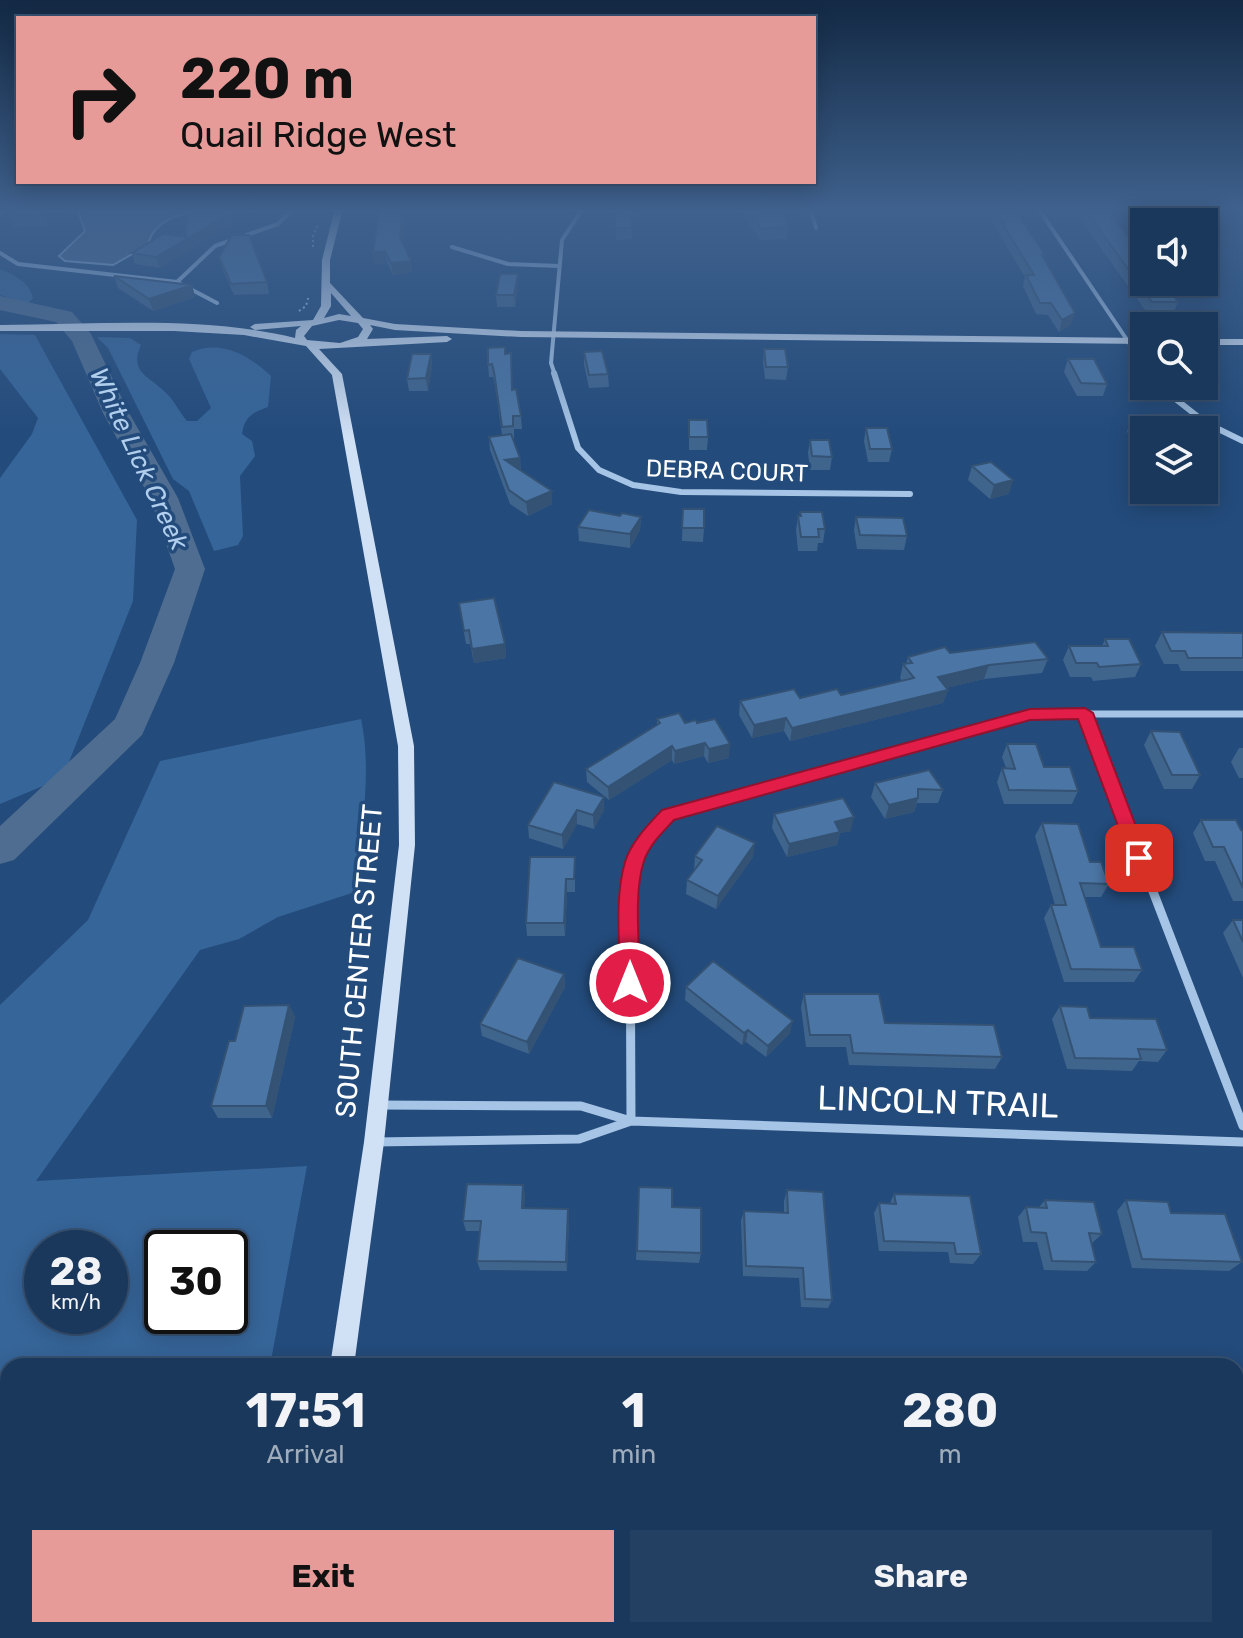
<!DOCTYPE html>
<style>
body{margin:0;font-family:Rubik,sans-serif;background:#233f62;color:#f1f3f6;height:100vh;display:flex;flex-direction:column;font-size:30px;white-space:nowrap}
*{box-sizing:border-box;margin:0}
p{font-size:26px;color:#9facbb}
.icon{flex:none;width:44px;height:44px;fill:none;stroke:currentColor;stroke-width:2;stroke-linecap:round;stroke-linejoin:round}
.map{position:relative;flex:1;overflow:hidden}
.drawer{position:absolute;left:0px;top:1358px;width:1244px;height:280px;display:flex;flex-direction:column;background:#1a385c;border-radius:24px 24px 0 0;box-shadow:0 4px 20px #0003,0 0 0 2px #385272}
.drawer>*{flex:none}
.banner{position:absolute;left:16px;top:16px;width:800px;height:168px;border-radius:0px;box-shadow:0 4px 20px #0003,0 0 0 2px #385272;background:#e69b98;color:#111;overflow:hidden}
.buttons{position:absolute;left:1130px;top:208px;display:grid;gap:16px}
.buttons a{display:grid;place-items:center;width:88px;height:88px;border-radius:0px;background:#1a385c;box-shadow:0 4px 20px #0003,0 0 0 2px #385272;font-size:40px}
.speed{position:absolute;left:24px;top:1230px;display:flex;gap:16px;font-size:40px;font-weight:700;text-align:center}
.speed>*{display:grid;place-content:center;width:104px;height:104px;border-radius:50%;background:#1a385c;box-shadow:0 4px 20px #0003,0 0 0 2px #385272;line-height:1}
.speed small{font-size:20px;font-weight:400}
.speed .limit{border:4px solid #111;border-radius:12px;background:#fff;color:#111}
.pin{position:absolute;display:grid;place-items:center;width:68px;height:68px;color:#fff;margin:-34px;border-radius:16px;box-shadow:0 4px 12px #0006}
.me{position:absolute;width:88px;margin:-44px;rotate:0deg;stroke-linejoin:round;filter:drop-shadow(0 0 6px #0008)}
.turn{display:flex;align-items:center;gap:28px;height:168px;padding:0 32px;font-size:36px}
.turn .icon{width:104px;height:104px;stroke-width:2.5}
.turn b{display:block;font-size:56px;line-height:68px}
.eta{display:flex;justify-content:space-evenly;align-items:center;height:136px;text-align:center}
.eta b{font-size:48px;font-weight:700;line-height:56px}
.primary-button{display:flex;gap:16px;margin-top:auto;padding:16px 32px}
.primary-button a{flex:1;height:92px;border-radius:0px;background:#e69b98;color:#111;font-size:32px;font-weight:700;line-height:92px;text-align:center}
.primary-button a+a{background:#233f62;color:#f1f3f6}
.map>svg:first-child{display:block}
.green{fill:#366599;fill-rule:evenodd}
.water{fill:#4f6d90;stroke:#9abfe6;stroke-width:2}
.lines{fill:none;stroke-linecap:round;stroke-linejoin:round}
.river{fill:#4f6d90;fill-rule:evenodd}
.path{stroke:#a6c4e5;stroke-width:2;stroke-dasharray:2 3;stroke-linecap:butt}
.street-far3{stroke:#a6c4e5;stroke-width:4}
.street-far2{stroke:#a6c4e5;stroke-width:6}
.street-far1{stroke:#a6c4e5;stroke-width:7}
.street{stroke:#a6c4e5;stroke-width:9}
.secondary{fill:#d0e0f5;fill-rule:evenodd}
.wall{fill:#40658d}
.shaded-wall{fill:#345273}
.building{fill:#4b75a4;stroke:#345273;stroke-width:2}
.route{fill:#e11d48;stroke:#92132f;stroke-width:2}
.labels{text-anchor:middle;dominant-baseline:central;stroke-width:7;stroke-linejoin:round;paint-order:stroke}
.far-street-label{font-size:24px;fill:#fff;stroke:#234b7b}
.far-water-label{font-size:26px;font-style:italic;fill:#b1ceed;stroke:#234b7b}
.street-label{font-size:28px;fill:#fff;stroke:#234b7b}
.near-street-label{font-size:34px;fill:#fff;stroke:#234b7b}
</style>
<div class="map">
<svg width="1243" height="1638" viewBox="0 0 1243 1638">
<rect width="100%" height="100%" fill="#234b7b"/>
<path class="green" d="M0,269C15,276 29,281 33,298L28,304L0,295Z
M0,334L35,335L137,520L133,601L67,767L43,786L0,804V478L32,434L38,418L0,369Z
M97,337L130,338L141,345C128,374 151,376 168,395C175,402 180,413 187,421H197L211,408L189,359L192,352C221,339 250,356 271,376L268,407C252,413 245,416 242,434L252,441L255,456L240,476L243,536L238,545L214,551L189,491L173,479L108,348Z
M361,719C373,775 360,836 355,892L278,917L239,939L200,950L36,1181L307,1166L270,1366H8V1630H226L225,1638H0V1005L88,920L160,761ZM110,1248V1316H42V1248ZM230,1248V1316H162V1248Z"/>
<path class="water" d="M81,208H214C189,213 155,215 148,245L113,265L65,261L59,256L85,231L78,212Z"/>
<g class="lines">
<path class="river" d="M0,296L72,312L91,334L129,413L178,498L205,569L174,663L142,735L14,860L0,864V826L115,719L140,663L175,569L150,498L103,413L72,341L56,322L0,310Z"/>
<path class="path" d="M313,247V236L318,225
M299,311L306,306L309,295"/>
<path class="street-far3" d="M810,208L816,228
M1038,208L1144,365
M0,213L13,208
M452,247L508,264L559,266
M0,253L18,264L177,282L217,303
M177,282L215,246L278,224L294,208
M555,375L551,363L562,240L583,208"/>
<path class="street-far2" d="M554,373L578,448L599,470L633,485L681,492L910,494
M1159,386L1206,423L1243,441"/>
<path class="street-far1" d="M1085,713L1140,857
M638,857L668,815L1030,714H1243"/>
<path class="street" d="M1139,855L1243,1126
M378,1105L581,1106L631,1121L1243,1142
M631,1121L630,884L639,855
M375,1142L579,1139L631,1121"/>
<path class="secondary" d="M335,208H343L330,260V283L363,318L395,324L521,331L1144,338V344L521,337L395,330L370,325L373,329L367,339L447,336L452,339L447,342L319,349L342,374L414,746L415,845L384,1142L354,1366H330L364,1142L399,845L398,746L332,375L306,346L244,335L174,331H0V325C97,325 200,315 295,338L296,330L301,326L255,330L250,327L255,324L313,320L321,306L322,260ZM331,293L351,316L339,314L324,318L331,306ZM339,320L358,323L363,329L358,337L340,343L307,340L304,336L312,326Z
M1204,339H1243V345H1204Z
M291,1630H317L316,1638H290Z"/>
</g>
<path class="wall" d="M61,208L48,226L15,227L10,215Z
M210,208H259L254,211H245L246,216L160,268L135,264L132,253L186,237Z
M615,208H638V217H632V239L616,240Z
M741,208H782L788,227L787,239L760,240L742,214Z
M841,208H871L870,213H843Z
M984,208H1014L1045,255L1044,259L1071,325L1059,332L1048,315L1036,314L1023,286L1025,277L999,234V232Z
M1072,208H1107L1178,302L1173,314H1148Z
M406,209L402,242L413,272L393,275L387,263L374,264L373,252Z
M219,257L267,282L269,294L234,295L222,268Z
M114,276L192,285L195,297L153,311L118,288Z
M518,286L515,307H497L496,295Z
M764,349L788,367L786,380L765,379L763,362Z
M584,352L608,374L609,387L589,388L584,365Z
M431,354L432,367L428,391H409L407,379Z
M505,354L513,390L521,416L522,429H514V439H513L520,458L521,471L552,491V504L528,516L510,504L490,450L489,437L502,435L495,385L493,377H489L488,365Z
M1068,359L1107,384L1103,396H1077L1064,372Z
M1132,419L1175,430H1144V446L1127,432Z
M689,420L708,437L707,450H689Z
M866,428L892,449L889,462H868L864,441Z
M810,440L832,457L830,470H810L808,453Z
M972,466L1009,494L990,499L968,480Z
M683,509L704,528L703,542L682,541Z
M800,512L825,529L823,543H818L817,551H798L796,530L798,516H800Z
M620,516L641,517L640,530L630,548L579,541L578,527Z
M856,517L907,536L904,550L857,549L854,530Z
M459,603L505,644L506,658L474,663L470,644H466Z
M1162,632L1243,633V671H1181L1178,664H1164L1155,646Z
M1105,639L1141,664L1135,677L1093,681L1091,677H1070L1063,660L1069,646H1102Z
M950,653L1048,659L1042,673L984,679L946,688L948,690L943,703L790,741L784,731L752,738L739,715L740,701L841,695L902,681L900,678L903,664H906L908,657Z
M657,719L697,723L729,758L708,763L704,756L674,764L672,760L609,800L587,782L586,769L657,725Z
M1151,731L1200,775L1192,789H1164L1144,745Z
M1007,744L1078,791L1072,804H1004L997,782L1002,768H1006L1002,757Z
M1239,748H1243V778H1239L1231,762Z
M875,783L943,790L938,803H917L914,812L885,819L871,797Z
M604,797V810L594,829L577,824L563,849L529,838L528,825Z
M774,814L851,831L840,833L837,845L787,857L772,828Z
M1201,820L1243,831V901H1233L1215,861H1205L1193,833Z
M1042,823L1090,862L1109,884L1101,897H1084L1101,947L1142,970L1134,982H1064L1044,918L1051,905H1055L1035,836Z
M695,856L753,857L716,909L686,894L687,880L695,870H694Z
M575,857V892H567L565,936H527L526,923Z
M1233,920H1243V978L1223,933Z
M564,974L565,987L529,1054L482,1036L480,1024Z
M686,987L790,1033L766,1057L746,1042L742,1045L685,1000Z
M804,994L885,1023L1002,1057L995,1069L849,1065L846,1047H806L801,1007Z
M289,1005L295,1017L272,1118H218L211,1106L235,1041Z
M1060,1006L1090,1018L1167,1050L1158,1062L1139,1061L1132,1071L1067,1069L1052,1019Z
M523,1185L525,1195L524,1208L568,1209L569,1219L567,1271L480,1270L477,1261L480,1231H466L463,1221Z
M639,1187L672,1207L701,1253L699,1263L636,1260Z
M787,1190L832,1300L828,1308L801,1307L799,1278L743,1276L741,1221L744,1211L784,1212V1201Z
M894,1194L981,1254L973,1264L950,1263L948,1252L879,1251L874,1213L879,1203H890Z
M1045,1200L1102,1234L1092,1243L1096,1262L1087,1271L1044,1270L1037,1242H1023L1018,1217L1026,1207H1039Z
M1126,1200L1171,1213L1242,1262L1229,1271L1132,1268L1117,1211Z
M1236,1474H1243V1511H1236Z"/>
<path class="shaded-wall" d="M49,208H61L48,226L44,215Z
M239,208H244L246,216L160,268L156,257Z
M403,208H409L406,209L402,249L400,237Z
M385,251L387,263L374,264L373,252Z
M411,261L413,272L393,275L391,263Z
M518,274V286L515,307L514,295Z
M192,285L195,297L153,311L149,299Z
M1075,313L1071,325L1059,332L1062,320Z
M431,354L432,367L428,391L426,378Z
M520,458L521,471L505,460Z
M1013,480L1009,494L990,499L994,485Z
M552,491V504L528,516L526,502Z
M641,517L640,530L630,548V534Z
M505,644L506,658L474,663L472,649Z
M989,665L984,679L934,691L938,677Z
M948,690L943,703L790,741L792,728Z
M786,718L784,731L752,738L754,725Z
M705,743L704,756L674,764L675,751Z
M730,744L729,758L708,763L709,749Z
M672,746V760L609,800L608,787Z
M604,797V810L594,829L593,815Z
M918,798L914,812L885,819L889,805Z
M577,810V824L563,849L562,835Z
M854,817L851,831L840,833L837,845L787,857L789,844L835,822Z
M755,843L753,857L716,909L718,896Z
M566,879L567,892L565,936L564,923Z
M564,974L565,987L529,1054L527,1042Z
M289,1005L295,1017L272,1118L266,1106Z
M793,1021L790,1033L766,1057L768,1046Z
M748,1030L746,1042L742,1045L744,1033Z
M523,1185L525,1195L524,1219L522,1208Z
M568,1209L569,1219L567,1271L566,1262Z
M496,1630H501L495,1638H490Z"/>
<path class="building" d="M16,208H49L44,215H10Z
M210,208H239L156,257L132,253L163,234L186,237L187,210Z
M379,208H403L400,237L411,261L391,263L385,251L373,252Z
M615,208H631L632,228H615Z
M747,208H782L788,227L761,229Z
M994,208H1014L1045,255H1042L1075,313L1062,320L1051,303H1040L1026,275H1034L1002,223H1004Z
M1084,208H1107L1144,257V282H1163L1178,302H1152Z
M232,235H249L267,282L231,284L219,257Z
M500,274H518L514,295H496Z
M114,276L192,285L149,299Z
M505,347V354L511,353L512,390L516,389L521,416H513V426L502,427L494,372L492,364L488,365V348Z
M764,349H785L788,367H766Z
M602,351L608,374L589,375L584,352Z
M412,354H431L426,378L407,379Z
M1068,359H1094L1107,384L1081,383Z
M1157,415L1175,430H1145L1132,419Z
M689,420H707L708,437H689Z
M866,428H887L892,449H870Z
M511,434L520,458L505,460L552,491L526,502L509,490L489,437Z
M810,440H829L832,457L812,456Z
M991,462L1013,480L994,485L972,466Z
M683,509H704V528H682Z
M589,510L620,516L622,513L641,517L630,534L578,527Z
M800,512H822L825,529H818L819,537H801L798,516H801Z
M856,517L903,518L907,536L860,535Z
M494,598L505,644L472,649L469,630L464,631L459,603Z
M1162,632L1243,633V658H1188L1185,651H1171Z
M1105,639H1129L1141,664L1099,667L1097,663H1076L1069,646H1108Z
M1035,642L1048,659L989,665L938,677L948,690L792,728L786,718L754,725L740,701L794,689L800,698L837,689L841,695L914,678L903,664L912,663L908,657L945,647L950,653Z
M679,713L685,723L696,720L697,723L715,719L730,744L709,749L705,743L675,751L672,746L608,787L586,769L660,723L657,719Z
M1151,731L1180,732L1200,775H1172Z
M1007,744H1036L1044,767H1070L1078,791L1009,790L1002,768L1015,769Z
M929,770L943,790L918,789V798L889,805L875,783Z
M554,782L604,797L593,815L577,810L562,835L528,825Z
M843,798L854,817L835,822L840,832L789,844L774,814Z
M1201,820H1236L1241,830L1243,831V888L1224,847H1213Z
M1042,823L1078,824L1090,862H1101L1109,884L1080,883L1101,947H1134L1142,970L1071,969L1051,905H1066Z
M717,826L755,843L718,896L687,880L702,860L695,856Z
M530,857H575L574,879H566L564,923H526Z
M1233,920H1243V942Z
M518,958L564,974L527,1042L480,1024Z
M713,961L793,1021L768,1046L748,1030L744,1033L686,987Z
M804,994H879L885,1023L994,1025L1002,1057L853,1053L850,1035H810Z
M289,1005L266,1106H211L229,1041H235L244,1006Z
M1060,1006L1087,1007L1090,1018L1156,1019L1167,1050L1138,1049L1141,1059L1075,1058Z
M467,1184L523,1185L522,1208L568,1209L566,1262L477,1261L481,1221H463Z
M639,1187L672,1188V1207L701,1208V1253L637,1251Z
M787,1190L823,1192L832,1300L805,1299L803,1268L746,1266L744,1211L788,1213Z
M894,1194L970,1196L981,1254H956L954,1243L884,1241L879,1203L896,1204Z
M1045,1200L1094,1202L1102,1234L1089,1233L1096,1262L1052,1261L1046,1233L1031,1232L1026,1207L1047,1208Z
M1126,1200L1168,1202L1171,1213L1225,1214L1242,1262L1142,1259Z
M1237,1474H1243V1493Z
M456,1630H496L490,1638H463Z"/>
<linearGradient id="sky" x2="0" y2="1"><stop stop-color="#132944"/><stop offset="0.48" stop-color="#3f618d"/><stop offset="1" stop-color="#3f618d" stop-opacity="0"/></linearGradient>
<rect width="1243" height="437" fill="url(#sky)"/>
<path class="route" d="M1085,708L1093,713L1148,858L1146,863L1139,865L1130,858L1078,719L1030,720L674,820C663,832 649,845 644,861C633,894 640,948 640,983L637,989L630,992L623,989L620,983C620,945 614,899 625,862C631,842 648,825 662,810L1030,709Z"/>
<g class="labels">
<g class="far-street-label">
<text transform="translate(727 471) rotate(2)">DEBRA COURT</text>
</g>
<g class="far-water-label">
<text transform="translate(139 459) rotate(65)">White Lick Creek</text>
</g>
<g class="street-label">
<text transform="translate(359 961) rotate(-85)">SOUTH CENTER STREET</text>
</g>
<g class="near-street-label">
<text transform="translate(938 1102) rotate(2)">LINCOLN TRAIL</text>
</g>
</g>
</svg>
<div class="buttons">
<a><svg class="icon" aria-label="sound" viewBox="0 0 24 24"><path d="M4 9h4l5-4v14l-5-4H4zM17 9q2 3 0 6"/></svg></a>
<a><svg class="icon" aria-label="search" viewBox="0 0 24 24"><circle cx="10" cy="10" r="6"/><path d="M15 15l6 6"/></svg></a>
<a><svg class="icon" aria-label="layers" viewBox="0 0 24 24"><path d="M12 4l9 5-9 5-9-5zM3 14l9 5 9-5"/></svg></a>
</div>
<div class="speed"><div>28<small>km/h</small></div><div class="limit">30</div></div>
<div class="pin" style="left:1139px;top:858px;background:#d93025"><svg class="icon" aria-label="arrive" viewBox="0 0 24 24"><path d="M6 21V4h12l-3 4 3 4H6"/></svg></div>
<svg class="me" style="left:630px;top:983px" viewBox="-20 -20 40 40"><circle r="17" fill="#e11d48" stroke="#fff" stroke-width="3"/><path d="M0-11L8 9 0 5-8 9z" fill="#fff"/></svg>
<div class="banner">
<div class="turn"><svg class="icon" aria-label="right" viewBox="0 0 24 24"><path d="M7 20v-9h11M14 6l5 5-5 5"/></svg><div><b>220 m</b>Quail Ridge West</div></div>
</div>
<section class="drawer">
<div class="eta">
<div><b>17:51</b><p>Arrival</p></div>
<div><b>1</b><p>min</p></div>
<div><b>280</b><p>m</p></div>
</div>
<div class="primary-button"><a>Exit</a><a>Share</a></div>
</section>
</div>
